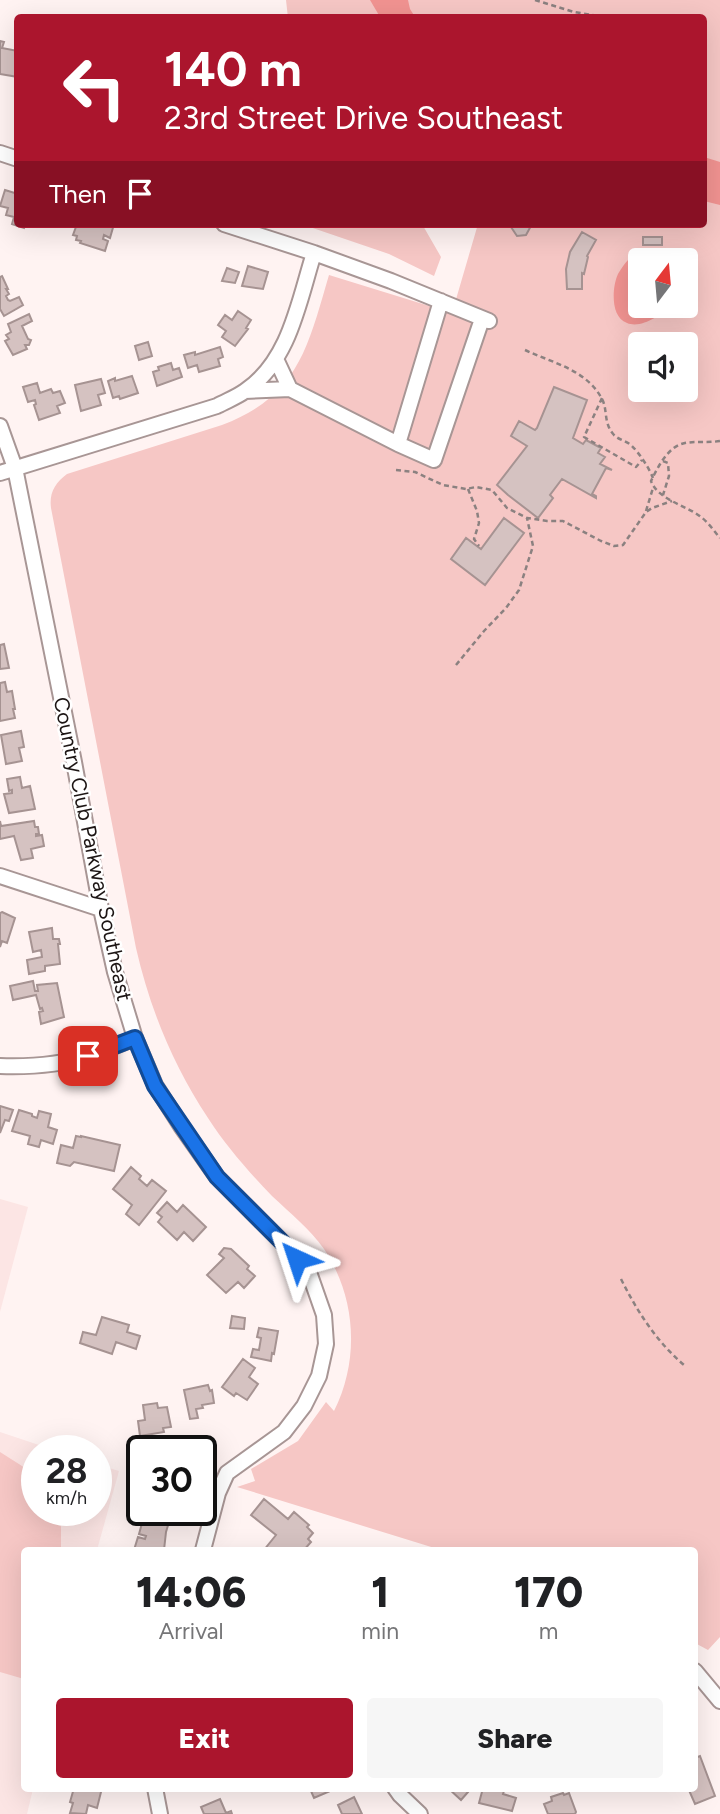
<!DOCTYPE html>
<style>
body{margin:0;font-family:Figtree,sans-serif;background:#f6f6f6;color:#202124;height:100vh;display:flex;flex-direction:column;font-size:26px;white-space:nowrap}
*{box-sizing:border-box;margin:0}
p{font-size:23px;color:#757577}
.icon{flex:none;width:38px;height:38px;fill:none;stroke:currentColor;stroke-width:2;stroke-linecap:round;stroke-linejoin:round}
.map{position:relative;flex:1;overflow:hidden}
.panel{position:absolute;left:21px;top:1547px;width:677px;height:245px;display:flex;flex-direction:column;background:#fff;border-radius:7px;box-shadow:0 7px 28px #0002}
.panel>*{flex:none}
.banner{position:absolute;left:14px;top:14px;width:693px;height:214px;border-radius:7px;box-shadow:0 7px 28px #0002;background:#ab152d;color:#fff;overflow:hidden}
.needle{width:46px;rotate:16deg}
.controls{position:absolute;left:628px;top:248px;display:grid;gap:14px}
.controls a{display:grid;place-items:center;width:70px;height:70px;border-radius:7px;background:#fff;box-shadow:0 7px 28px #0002;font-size:35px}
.speed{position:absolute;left:21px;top:1435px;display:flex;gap:14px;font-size:35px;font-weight:700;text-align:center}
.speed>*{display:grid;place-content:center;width:91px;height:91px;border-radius:50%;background:#fff;box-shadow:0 7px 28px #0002;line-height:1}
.speed small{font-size:18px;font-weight:400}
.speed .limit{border:4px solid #111;border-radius:10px;background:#fff;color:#111}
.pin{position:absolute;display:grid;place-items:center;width:60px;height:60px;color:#fff;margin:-30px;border-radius:14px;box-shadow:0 4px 10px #0006}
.me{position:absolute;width:77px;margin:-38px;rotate:318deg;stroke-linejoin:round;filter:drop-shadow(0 0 5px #0008)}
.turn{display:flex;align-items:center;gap:24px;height:147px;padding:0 35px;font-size:32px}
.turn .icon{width:91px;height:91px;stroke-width:2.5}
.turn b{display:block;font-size:49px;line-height:60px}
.then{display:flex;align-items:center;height:66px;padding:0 35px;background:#0003;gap:14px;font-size:26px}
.eta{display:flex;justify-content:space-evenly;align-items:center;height:119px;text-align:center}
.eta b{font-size:42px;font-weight:800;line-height:49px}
.cta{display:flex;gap:14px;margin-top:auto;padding:14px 35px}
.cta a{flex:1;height:80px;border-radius:7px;background:#ab152d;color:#fff;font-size:28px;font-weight:800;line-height:80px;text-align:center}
.cta a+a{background:#f6f6f6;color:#202124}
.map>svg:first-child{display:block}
.built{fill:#fce5e4}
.green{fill:#f6c7c5;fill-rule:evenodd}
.water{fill:#f19391}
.building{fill:#d5c2c1;stroke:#a69392;stroke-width:2}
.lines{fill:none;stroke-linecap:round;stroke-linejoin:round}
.minor-casing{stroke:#a89695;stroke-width:18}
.path{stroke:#8b8180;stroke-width:2.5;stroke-dasharray:5 3.5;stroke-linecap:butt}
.minor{stroke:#fff;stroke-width:14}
.route-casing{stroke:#114b97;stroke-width:18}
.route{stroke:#1a73e8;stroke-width:12}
.labels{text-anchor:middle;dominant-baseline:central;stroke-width:5;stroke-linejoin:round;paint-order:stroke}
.street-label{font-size:21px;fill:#1c1514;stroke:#fff}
</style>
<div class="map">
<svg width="720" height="1814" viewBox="0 0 720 1814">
<rect width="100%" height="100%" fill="#fff3f2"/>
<path class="built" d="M0,1199L28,1207L0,1312Z
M0,1432L57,1451H37V1510H96V1464L119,1471L97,1550H24V1788L33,1789L27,1814H0Z"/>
<path class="green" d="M286,0H720V1637L708,1650L695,1643V1550H441L237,1487L255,1481L251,1469L298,1441L326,1402L334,1411C360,1359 356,1297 324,1249C310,1229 290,1213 272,1196C249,1172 226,1146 208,1118C173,1065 150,1009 136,948L51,508C49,493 55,483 67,474L222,425C299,396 308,346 329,275L452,313L478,224H704V18H288ZM640,261H686V306H640ZM640,345H686V390H640Z
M301,224H422L441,257L434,276L389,254Z
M0,1452L22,1466L37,1478V1510H57L61,1527V1550H24V1679L0,1672Z"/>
<path class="water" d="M370,0H408L410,9L415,17H380Z
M704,157L720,162V205L704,201Z
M628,260L633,266L630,272L631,282L640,288V306H671C661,315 641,329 627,323C610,317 612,287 618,274C621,269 624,264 628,260Z"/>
<path class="building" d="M0,41L4,42L2,48L18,51V77L0,74Z
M5,190L18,194V224H25L24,228L12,224L14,217L6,215L8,208L0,206Z
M77,224L89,226L90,224H114L110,238L104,235L103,239L108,241L105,251L80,243L81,241L76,240L77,236L73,235Z
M509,224H532L526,235L517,236Z
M582,232L596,240L587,256L588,257L584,274L582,273V289H567L566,269L570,252Z
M643,237H662V245H643Z
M248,266L268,272L263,289L242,286Z
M227,268L239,272L235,283L222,281Z
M2,276L8,289H6L9,294L6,296L8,300L10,301L19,297L23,305L4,316L0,309V277Z
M238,311L251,320L246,328L248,329L235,346L222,337L226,331L218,325L225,315L232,320Z
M29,314L32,321L22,326L28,339L31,340L29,345H25L27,349L13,355L5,341L9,339L6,335L11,332L8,324Z
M148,342L152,356L139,360L135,346Z
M220,347L223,357L218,359L220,366L199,372L197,365L188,368L184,355L195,352V355Z
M171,363L173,370L179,368L182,377L157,386L153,372L159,370L158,367Z
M132,376L138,393L120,399L119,396L113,398L108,381L115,378V381Z
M101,379L105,393L98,395L101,405L81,411L75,385Z
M37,383L40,393L51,389L53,393L60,391L65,403L57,406L60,413L39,420L34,405L36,404L35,400L28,402L23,387Z
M554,387L587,400L573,438L583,444L586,440L601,448L598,453L605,457L600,464L612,470L606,468L592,494L596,496V498L562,479L550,495L553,498L538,518L508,495L497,485L527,446L511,436L519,421L535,430L537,428Z
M504,518L524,533L485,585L451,559L466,538L481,549Z
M4,644L9,668L0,669V645Z
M5,682L7,692L12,691L15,709H13L15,718L0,721V683Z
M21,731L24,747L19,748L22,761L6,764L1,735Z
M20,777L22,788L30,786L35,809L9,813L4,794L12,793V790L9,791L7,779Z
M0,821L1,826L34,821L35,827H38L39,834H36V836L42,835L44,846L31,849L33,858L21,860L14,836L0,839Z
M2,912L15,918L7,943L2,941L0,947V913Z
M52,928L53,939H59L60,944H58L60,964L45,966V971L29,974L27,960L42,957L41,950L33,952L29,932Z
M33,981L35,991H38L37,985L57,983L64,1017L41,1024L39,1012L43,1011L42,1008L40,1009L36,995L13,1000L10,986Z
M0,1106L13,1110L9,1121L5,1120L0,1133Z
M19,1110L32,1114V1116L37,1118L39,1111L51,1114L48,1127L57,1130L53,1144L41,1140L39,1147L28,1144L30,1136L12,1131Z
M76,1136L81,1137V1136L120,1145L114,1171L74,1162L70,1166L57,1163L61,1145L73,1148Z
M131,1167L141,1176L139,1179L147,1186L152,1180L166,1191L139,1225L126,1214L132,1205L113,1189Z
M167,1202L177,1212L183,1205L206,1227L193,1241L184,1232L177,1240L158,1222L162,1217L157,1213Z
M224,1248L231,1249L249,1266L247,1269L255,1276L244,1288L238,1282L226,1293L207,1275L224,1258L219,1254Z
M232,1316L245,1318L244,1329L230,1328Z
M102,1317L129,1325L127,1332L140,1336L136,1349L116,1342L112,1354L80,1343L83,1332L96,1335Z
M259,1328L278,1331L274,1354L272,1353L271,1361L251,1357L253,1349L259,1350L261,1338L257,1337Z
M243,1359L255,1368L249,1377L258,1384L247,1400L236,1393L234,1396L222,1387Z
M208,1385L210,1391L212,1390L214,1403L202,1405L203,1408L196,1409L198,1418L190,1419L184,1390Z
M157,1403L158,1408L167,1407L171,1427L163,1428L164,1432L140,1436L138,1421L145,1420L143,1405Z
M264,1499L288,1519L294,1512L309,1525L307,1527L313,1533L308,1539L311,1542L304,1550H264L276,1535L251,1515Z
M153,1510L172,1512L166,1532L164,1550H134L138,1537L145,1539L146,1536L139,1534L144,1516L151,1518Z
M700,1756L715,1796L695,1804L688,1788H695V1758Z
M74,1788H102L97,1808L88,1805L86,1814L70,1813L73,1803L70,1802Z
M314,1788H337L314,1798L311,1791L314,1790Z
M448,1788H468L467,1790L468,1792L461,1800Z
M483,1788H495L504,1791L503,1794L516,1798L512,1811L479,1803Z
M563,1793L564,1795L569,1793L576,1812L575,1814H548L544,1804L552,1801L551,1797Z
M354,1797L362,1814H342L338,1805Z
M220,1799L226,1813L231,1811L232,1814H204L201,1807Z"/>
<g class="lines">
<defs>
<path id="minor" d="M0,153L18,159
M224,224L314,253L391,281L489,321
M441,301L398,444L434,460L482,319
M290,389L398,444
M245,391L290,389L276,359
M0,426L15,468L74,762L101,909L115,972L135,1038L155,1085L181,1126L217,1177L284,1244L310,1275L324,1315L326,1344L319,1376L304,1406L284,1432L227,1473L218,1493L203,1550
M0,473L217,406C226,401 237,397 245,391C290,361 299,300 314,253
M0,876L101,909
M0,1066C30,1067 60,1065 88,1056C104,1051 120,1044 135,1038
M695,1671L720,1701
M155,1788L160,1814
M395,1788L400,1795L420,1814"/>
</defs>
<use href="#minor" class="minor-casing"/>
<path class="path" d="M535,0L574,12L610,18
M525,350C553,363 587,370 602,399C608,410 603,423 614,435C619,440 627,441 632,446C640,454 649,468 653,478
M602,398L584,437L636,467L642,460
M720,441C708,443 696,441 685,443C668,446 658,467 651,481C658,500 686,505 701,517C708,522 714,531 720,538
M663,461L668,463L669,476L663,495
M396,470L415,472L443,485L466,489L476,487L492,490L507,508L527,518L547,521H563L601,541L614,546L623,545L646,512L652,508L672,501
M468,489L477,511L479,523L474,539L479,546
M646,511L653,488
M456,665L484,631L506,608L519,590L533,546L527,518
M621,1279C637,1311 656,1341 684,1365"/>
<use href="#minor" class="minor"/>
</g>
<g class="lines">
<defs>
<path id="route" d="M88,1056L135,1038L155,1086L217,1177L284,1244L297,1259"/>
</defs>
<use href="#route" class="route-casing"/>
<use href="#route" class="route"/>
</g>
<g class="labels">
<g class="street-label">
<text transform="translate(93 849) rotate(78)">Country Club Parkway Southeast</text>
</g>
</g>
</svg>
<div class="controls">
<a><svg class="needle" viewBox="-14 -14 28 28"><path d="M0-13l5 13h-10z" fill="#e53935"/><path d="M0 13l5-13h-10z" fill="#757577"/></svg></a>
<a><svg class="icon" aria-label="sound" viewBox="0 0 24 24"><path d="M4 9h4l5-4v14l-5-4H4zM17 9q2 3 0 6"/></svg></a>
</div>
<div class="speed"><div>28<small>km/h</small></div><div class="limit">30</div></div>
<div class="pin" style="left:88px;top:1056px;background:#d93025"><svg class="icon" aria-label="arrive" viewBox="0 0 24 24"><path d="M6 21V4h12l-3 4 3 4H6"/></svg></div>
<svg class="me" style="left:297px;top:1259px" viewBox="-20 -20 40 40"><path d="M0-17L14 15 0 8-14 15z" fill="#1a73e8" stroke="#fff" stroke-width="4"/></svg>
<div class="banner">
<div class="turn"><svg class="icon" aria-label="left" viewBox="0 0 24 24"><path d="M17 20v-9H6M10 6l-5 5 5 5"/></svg><div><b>140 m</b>23rd Street Drive Southeast</div></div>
<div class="then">Then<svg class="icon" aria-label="arrive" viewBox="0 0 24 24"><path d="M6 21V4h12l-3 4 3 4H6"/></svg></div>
</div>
<section class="panel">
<div class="eta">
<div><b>14:06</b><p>Arrival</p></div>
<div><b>1</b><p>min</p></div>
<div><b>170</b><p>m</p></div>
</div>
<div class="cta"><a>Exit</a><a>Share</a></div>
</section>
</div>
